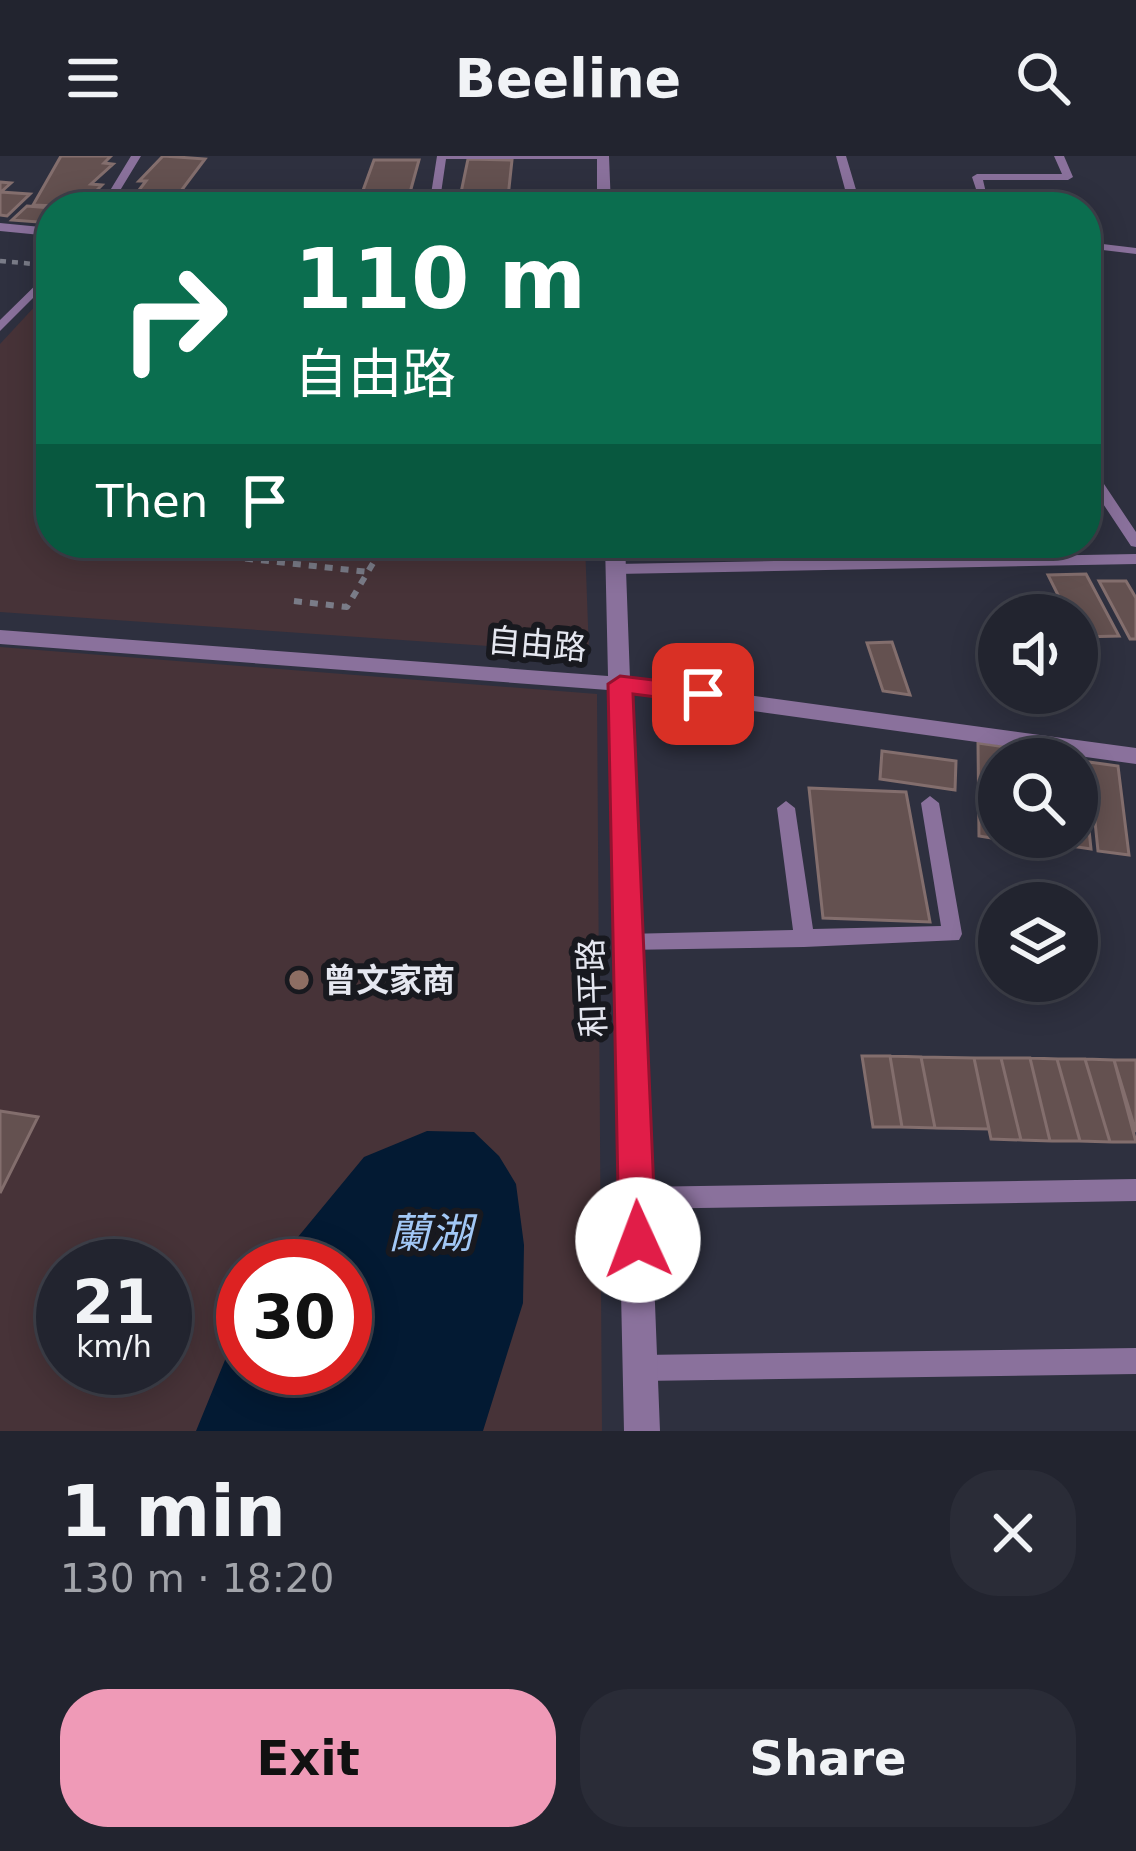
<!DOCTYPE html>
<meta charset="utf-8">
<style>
body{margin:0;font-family:"DejaVu Sans","Noto Sans TC",sans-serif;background:#2a2c37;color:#f1f3f6;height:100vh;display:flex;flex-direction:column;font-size:45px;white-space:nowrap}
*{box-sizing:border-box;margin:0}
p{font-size:39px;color:#a2a4aa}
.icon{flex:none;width:66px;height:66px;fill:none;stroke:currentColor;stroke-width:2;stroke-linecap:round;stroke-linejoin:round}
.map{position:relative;height:1275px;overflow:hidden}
.drawer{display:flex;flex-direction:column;background:#22242f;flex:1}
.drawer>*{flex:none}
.top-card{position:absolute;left:36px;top:36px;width:1065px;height:366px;border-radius:48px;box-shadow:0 6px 30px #0003,0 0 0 3px #3f414b;background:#0b6e4f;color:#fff;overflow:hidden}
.fabs{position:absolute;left:978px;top:438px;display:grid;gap:24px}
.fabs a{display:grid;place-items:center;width:120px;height:120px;border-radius:50%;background:#22242f;box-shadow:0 6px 30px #0003,0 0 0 3px #3f414b;font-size:60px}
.speed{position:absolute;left:36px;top:1083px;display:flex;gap:24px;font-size:60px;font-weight:700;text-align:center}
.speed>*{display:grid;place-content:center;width:156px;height:156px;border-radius:50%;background:#22242f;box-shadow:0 6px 30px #0003,0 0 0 3px #3f414b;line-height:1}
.speed small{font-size:30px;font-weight:400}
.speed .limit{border:18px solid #d22;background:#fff;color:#111}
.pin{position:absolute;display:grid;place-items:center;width:102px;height:102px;color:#fff;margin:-51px;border-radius:24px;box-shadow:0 6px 18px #0006}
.me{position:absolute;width:132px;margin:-66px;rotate:358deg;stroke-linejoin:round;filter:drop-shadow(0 0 9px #0008)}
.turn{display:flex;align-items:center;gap:42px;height:252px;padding:0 60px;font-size:54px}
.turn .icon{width:156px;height:156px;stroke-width:2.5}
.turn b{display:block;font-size:84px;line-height:102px}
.then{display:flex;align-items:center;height:114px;padding:0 60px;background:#0003;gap:24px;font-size:45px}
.round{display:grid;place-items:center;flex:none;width:126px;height:126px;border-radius:48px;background:#2a2c37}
.headline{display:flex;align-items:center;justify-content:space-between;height:204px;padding:0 60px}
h1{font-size:72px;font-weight:700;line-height:90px}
.cta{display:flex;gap:24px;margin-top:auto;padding:24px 60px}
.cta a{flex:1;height:138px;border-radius:48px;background:#ef9ab7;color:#111;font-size:48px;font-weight:700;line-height:138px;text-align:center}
.cta a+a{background:#2a2c37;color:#f1f3f6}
header{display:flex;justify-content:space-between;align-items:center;height:156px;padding:0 60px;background:#22242f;font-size:54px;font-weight:700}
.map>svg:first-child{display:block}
.education{fill:#473338;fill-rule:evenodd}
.water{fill:#031a33}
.building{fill:#645150;stroke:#836e6d;stroke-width:3}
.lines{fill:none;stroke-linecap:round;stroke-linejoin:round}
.path-far1{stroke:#7a7c88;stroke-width:4.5;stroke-dasharray:6 6;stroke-linecap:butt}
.path{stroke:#7a7c88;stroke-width:6;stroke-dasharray:8 8;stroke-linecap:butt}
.lane{fill:#8a719c;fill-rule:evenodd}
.street{fill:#8a719c;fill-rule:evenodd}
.route{fill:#e11d48;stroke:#92132f;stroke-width:3}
.education-dot{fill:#8d6e63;stroke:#18191f;stroke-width:4.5}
.labels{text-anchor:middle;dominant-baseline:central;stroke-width:12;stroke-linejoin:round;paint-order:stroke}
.street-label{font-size:33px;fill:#e5e7f0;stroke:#18191f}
.poi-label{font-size:33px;font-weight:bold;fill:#e5e7f0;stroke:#18191f;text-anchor:start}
.near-water-label{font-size:42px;font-style:italic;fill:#a2c8f6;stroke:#18191f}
</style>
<header><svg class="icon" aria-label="menu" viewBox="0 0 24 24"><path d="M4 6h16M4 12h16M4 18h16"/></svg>Beeline<svg class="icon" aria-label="search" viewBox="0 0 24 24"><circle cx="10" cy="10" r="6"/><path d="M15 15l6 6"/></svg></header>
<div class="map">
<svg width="1136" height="1275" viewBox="0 0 1136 1275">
<rect width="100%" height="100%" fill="#2e303f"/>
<path class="education" d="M51,133V387H585L589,497L0,456V188Z
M0,491L597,538L602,1275H0ZM63,1110H165V1212H63ZM243,1110H345V1212H243Z"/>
<path class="water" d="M427,975L474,976L499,1000L516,1028L524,1089L523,1147L483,1275H196L243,1160V1212H345V1110H274L364,1001Z"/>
<path class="building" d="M61,0H111L104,7L113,8L91,28L102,29L80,51L33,49Z
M163,0L205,3L169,51H126L146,25H139Z
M468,3L512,4L507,51H458Z
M374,4H419L406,51H357Z
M0,26L11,27L1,36L30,38L7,60L0,59Z
M27,50L51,52V67L12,64Z
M1086,418L1119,480L1079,481L1077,459H1068L1048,419Z
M1099,425H1126L1136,442V483H1130Z
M892,486L910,539L883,535L867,487Z
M978,587L1006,591L1007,603H999V681H1010V685L979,680Z
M882,595L956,605L955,634L880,623Z
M1089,606L1118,610L1129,699L1098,695Z
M809,632L906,636L930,766L823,762Z
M1077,653L1087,654L1091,693L1017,682L1077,681Z
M862,900H890L902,971H873Z
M890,900L921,901L935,972L902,971Z
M921,901L974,902L989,973L935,972Z
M974,902H1001L1021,984L991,983Z
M1001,902H1030L1050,985L1021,984Z
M1030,902L1057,903L1080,985H1050Z
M1057,903H1085L1110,986L1080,985Z
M1085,903L1114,904L1136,986H1110Z
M1114,904H1136V976Z
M0,955L38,961L0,1037Z"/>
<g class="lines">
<path class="path-far1" d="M0,105L34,108"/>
<path class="path" d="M102,387L369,416
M294,445L347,451L385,387"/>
<path class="lane" d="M131,0H141L110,51H100Z
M437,0H603L598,3H446L439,51H429Z
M836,0H846L857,37L977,36L972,21L977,18H1062L1054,0H1064L1073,21L1068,24H983L987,41H952L967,51H954L937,41L858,43V48L854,49L848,43L731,46L726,43L731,40L846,37Z
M1086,86L1136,92V98L1086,92Z
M51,114V124L0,175V164Z
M1086,309L1092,310L1136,376V391L1131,390L1086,322Z
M1136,398V408L616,418L608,413L616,408Z
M930,640L939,647L962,778L959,784L804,791L625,794L618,792L615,786L618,780L625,778L793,774L777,652L786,645L795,652L813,773L941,770L921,647Z
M1136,1023V1045L636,1053L628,1050L624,1042L628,1034L636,1031Z
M1136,1192V1218L641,1225L632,1221L628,1212L632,1203L641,1199Z"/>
<path class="street" d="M597,0H609L611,51H597Z
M0,67L51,72V80L0,75Z
M605,387H625L630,523L1136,592V608L631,538L660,1275H624L608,534L0,488V474L608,520Z"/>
</g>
<path class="route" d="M620,520L703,530L716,538L703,547L633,538L656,1084L650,1097L638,1102L625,1097L619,1084L608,528Z"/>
<circle class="education-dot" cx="299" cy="824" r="12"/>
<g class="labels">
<g class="street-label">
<text transform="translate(537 488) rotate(5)">自由路</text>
<text transform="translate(592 832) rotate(-92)">和平路</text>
</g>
<g class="poi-label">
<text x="323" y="824">曾文家商</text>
</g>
<g class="near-water-label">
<text x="430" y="1077">蘭湖</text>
</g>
</g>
</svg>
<div class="fabs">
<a><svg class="icon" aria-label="sound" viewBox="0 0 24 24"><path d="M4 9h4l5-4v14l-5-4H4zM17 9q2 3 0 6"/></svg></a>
<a><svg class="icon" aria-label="search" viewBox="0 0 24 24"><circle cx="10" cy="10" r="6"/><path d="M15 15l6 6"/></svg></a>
<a><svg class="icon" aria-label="layers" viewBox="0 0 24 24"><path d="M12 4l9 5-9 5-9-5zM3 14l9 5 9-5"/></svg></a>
</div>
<div class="speed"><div>21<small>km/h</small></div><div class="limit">30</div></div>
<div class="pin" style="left:703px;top:538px;background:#d93025"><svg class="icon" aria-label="arrive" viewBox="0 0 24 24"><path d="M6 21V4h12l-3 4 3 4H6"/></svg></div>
<svg class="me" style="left:638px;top:1084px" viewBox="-20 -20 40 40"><circle r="19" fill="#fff"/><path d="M0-13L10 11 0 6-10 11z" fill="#e11d48"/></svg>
<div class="top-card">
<div class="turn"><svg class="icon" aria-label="right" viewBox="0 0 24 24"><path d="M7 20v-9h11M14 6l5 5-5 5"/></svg><div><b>110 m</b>自由路</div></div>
<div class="then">Then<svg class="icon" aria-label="arrive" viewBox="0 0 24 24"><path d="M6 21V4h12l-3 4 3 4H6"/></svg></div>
</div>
</div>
<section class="drawer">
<div class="headline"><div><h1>1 min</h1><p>130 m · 18:20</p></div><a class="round"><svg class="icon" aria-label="close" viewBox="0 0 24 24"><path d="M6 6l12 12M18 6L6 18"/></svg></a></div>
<div class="cta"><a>Exit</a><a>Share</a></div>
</section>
